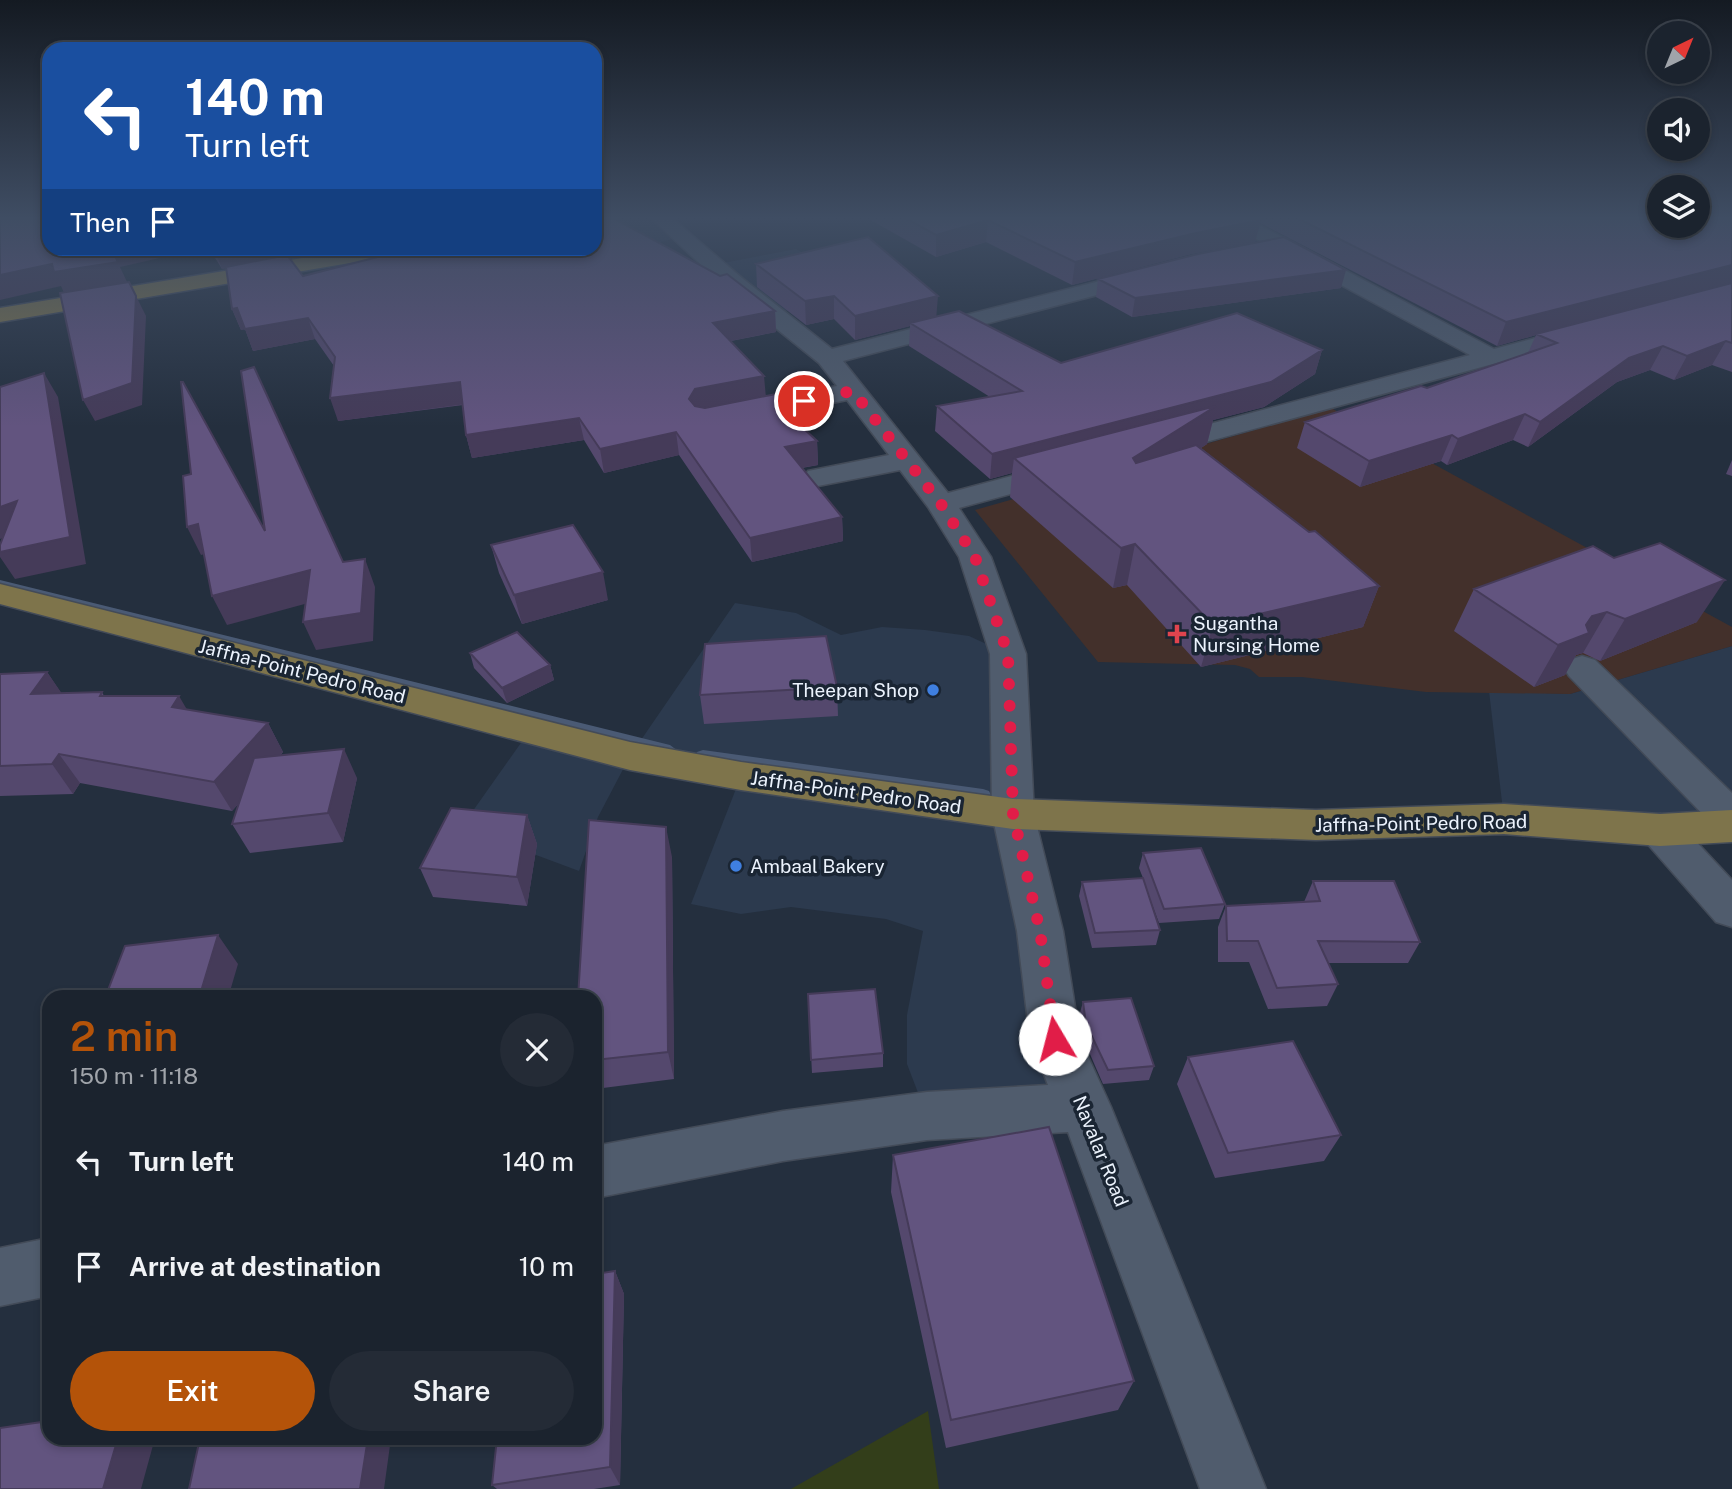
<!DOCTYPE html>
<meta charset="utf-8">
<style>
body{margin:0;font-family:"Public Sans",sans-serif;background:#242b36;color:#f1f3f6;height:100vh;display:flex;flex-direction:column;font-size:26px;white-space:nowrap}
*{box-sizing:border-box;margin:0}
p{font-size:23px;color:#a0a4aa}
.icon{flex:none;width:38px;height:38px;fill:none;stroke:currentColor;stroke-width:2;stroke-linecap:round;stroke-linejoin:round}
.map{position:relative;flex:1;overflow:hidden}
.side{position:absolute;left:42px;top:990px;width:560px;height:455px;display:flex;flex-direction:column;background:#1b232e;border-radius:21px;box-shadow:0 4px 10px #0003,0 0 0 2px #39404a}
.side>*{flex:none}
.banner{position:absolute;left:42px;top:42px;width:560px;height:214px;border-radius:21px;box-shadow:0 4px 10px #0003,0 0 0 2px #39404a;background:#1a4fa0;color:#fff;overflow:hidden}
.needle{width:46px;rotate:43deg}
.fabs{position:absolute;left:1647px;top:21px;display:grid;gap:14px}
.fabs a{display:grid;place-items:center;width:63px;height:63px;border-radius:50%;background:#1b232e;box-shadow:0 4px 10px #0003,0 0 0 2px #39404a;font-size:35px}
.pin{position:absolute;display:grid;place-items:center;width:60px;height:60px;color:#fff;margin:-30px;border:4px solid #fff;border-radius:50%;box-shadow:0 2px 7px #0007}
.me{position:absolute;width:77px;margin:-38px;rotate:352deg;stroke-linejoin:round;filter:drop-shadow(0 0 5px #0008)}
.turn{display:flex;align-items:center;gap:24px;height:147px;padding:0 28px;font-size:32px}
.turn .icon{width:91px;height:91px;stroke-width:2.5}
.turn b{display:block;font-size:49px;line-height:60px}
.then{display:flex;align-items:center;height:66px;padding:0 28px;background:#0003;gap:14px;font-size:26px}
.round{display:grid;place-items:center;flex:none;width:74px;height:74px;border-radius:37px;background:#242b36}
.overview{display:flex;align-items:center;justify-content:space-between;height:119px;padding:0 28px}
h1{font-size:42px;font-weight:600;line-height:52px;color:#b45309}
.action{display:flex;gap:14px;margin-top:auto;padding:14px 28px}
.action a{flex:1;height:80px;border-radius:42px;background:#b45309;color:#fff;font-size:28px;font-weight:600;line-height:80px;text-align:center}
.action a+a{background:#242b36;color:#f1f3f6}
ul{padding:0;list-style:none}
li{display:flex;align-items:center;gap:21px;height:105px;padding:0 28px}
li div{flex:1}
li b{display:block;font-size:26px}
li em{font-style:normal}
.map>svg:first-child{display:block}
.built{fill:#2c3a4e}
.education{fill:#43302b}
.green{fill:#333e1a}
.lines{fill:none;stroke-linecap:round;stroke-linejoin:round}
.stream{fill:#4a5a74;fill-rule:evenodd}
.minor-casing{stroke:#434b58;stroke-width:3}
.major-casing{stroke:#434b58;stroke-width:3}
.minor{fill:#505c6d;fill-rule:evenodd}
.major{fill:#7e744b;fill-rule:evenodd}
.wall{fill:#54486d}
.shaded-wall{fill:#453b59}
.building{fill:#62547f;stroke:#453b59;stroke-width:2}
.route{stroke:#e11d48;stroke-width:12;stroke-dasharray:0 21.6}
.health-dot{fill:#e0444e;stroke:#1a2533;stroke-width:2.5}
.shop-dot{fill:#3f7fe0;stroke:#1a2533;stroke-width:2.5}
.labels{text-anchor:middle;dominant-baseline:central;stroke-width:7;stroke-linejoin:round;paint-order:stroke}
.poi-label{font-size:19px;fill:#ecf3fd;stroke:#1a2533;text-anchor:start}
.street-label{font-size:19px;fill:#ecf3fd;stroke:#1a2533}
</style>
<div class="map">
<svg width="1732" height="1489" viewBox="0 0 1732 1489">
<rect width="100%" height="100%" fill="#242f3e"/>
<path class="built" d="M595,219H662L680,237L649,245L595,248Z
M796,249L851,281L845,298L772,314L713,265Z
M735,603L796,613L841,635L882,627L925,630L969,636L1008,654L1013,814L1085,1107L927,1116L907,1064V1015L923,931L886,919L791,907L741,914L691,904L741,776L630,756L598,817L579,871L520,849H446L530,730L630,756Z
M1732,646V826L1504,819L1489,691L1570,694Z"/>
<path class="education" d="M1331,408L1732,627V646L1570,694L1426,692L1302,677H1259L1250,669L1235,665L1098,662L975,510Z"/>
<path class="green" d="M928,1411L939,1489H791Z"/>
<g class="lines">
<path class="stream" d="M0,580L670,745L678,751L670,757L0,588Z
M703,750L983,789L989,791L991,795L989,799L983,801L697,760L695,756L697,752Z"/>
<defs>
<path id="minor" d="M652,219H673L742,278L832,349L1147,269L1155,270L1158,275L1155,280L843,361L948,493L1060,463L1070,466L1074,472L1070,478L959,508L991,557L1026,654L1034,814L1063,931L1080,1039L1111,1107L1266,1489H1200L1068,1132L927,1140L783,1161L595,1198V1146L783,1111L927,1092L1048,1085L1030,1039L1017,931L992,814L990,654L959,557L928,507L900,470L818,486L808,483L804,477L808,471L889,455L847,400L742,421L733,419L729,413L733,407L837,386L819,363L726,288Z
M1224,219H1248L1494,349L1581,326L1589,328L1593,333L1589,338L1169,452L1159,454L1149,452L1145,446L1149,440L1470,355L1227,223Z
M1582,656L1595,660L1732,793V833L1717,829L1569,676L1564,668L1569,660Z
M1660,814L1675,819L1732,880V927L1716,922L1645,841L1639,830L1645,819Z
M49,1238V1296L0,1306V1248Z"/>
<path id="major" d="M363,248H413L403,254L0,322V308Z
M0,584L630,742L741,762L1013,799L1316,810L1504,804L1660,814L1732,810V842L1660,846L1504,834L1316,840L1013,829L741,790L630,770L0,604Z"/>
</defs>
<use href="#minor" class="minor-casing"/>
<use href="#major" class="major-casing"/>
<use href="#minor" class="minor"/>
<use href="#major" class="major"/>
</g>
<path class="wall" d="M869,219H1732V372L1712,365L1674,380L1650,370L1617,382L1528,447L1513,440L1447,465L1441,461L1360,487L1297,448L1305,422L1427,388L1528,353L1536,335L1497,346L1260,223L1255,242L1191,254L1072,285L986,242L936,257Z
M209,248H278L281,256L303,276L775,311L776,332L731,341L766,396L801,426L817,441L818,465L802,468L842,517L843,541L752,562L679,455L604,473L584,440L472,458L466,435L463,405L338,421L334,366L315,339L253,351L245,329L241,330L232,309L226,268L222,269Z
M756,264L937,316L1061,363L1322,350L1315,374L1264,407L1213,420L1207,444L1201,448L1379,586L1363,627L1201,667L1127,585L1113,588L1010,497L1012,473L990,479L935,431L937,406L990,397L909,346L910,326L855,340L834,319L806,325L757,287Z
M1098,279L1341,288L1132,317L1096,297Z
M1732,460V476L1726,474Z
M491,545L608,600L522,624L499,573Z
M1474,589L1697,622L1600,661L1583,653L1576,655L1565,675L1534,687L1454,631Z
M470,653L550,665L554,680L507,703L474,668Z
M47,672L61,693L102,692L104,696L268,723L283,752L280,756L357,778L343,842L250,853L232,824L239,803L232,811L80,783L73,794L0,796V674Z
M837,687L838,716L704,724L700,695Z
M527,815L537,844L527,906L433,897L420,868Z
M1143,853L1225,904L1219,919L1159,923L1149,896L1160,930L1156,945L1092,948L1079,896L1082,882L1143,878L1139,868Z
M672,857L674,1079L595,1089V998Z
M1313,881L1420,942L1408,963H1328L1338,984L1327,1006L1268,1009L1249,962H1218V927L1226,906L1304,902Z
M808,994L883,1053V1067L812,1073Z
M1083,1002L1154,1066L1149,1080L1103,1084L1083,1038L1079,1016Z
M1188,1057L1341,1135L1324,1161L1215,1178L1177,1084Z
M893,1155L1134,1381L1118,1410L946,1448L891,1192Z
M615,1271L624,1294L620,1485L594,1489H497L492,1485Z"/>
<path class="shaded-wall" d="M988,220L986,242L936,257V235Z
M1261,220L1255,242L1191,254L1072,285L1075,262L1196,233Z
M110,248H204L120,267L128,284L65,295L61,286L0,300V275Z
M214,248H278L282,259L222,269Z
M1732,265V284L1536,334V335L1497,346L1506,322Z
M1346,270L1341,288L1132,317L1135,298Z
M136,296L146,316L142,405L95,421L83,400Z
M834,296V319L806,325L805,301Z
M938,296L936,320L910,323V326L855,340V316Z
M237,308L246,329L241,330L232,309Z
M775,311L776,332L715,344L713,323Z
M308,318L315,339L253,351L245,329Z
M1726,341L1712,365L1674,380L1687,356Z
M1663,346L1650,370L1617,382L1528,447L1540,422L1629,358Z
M1322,350L1315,374L1264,407L1213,420L1207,444L1126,497L1014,458L1012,473L990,479L992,454Z
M44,373L58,397L86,564L15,579L0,557V552L70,537Z
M764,376L766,398L697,411L689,399L695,389Z
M460,382L466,404L338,421L330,398Z
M800,412L801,435L788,414Z
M1525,414L1513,440L1447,465L1458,439Z
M579,418L584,440L472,458L466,435Z
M676,432L679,455L604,473L600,449Z
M1452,435L1441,461L1360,487L1369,461Z
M817,441L818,465L787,470L785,447Z
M17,501L33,527L0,539V507Z
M842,517L843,541L752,562L750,538Z
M198,524L212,552L201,555L187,527Z
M1135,544L1127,585L1113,588L1121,548Z
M365,559L375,587L373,641L316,650L303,622Z
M310,570L323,599L227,625L212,596Z
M603,572L608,600L522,624L514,595Z
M1725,580L1697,622L1600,661L1625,619Z
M1379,586L1363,627L1201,667L1213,625Z
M1607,612L1583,653L1576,655L1565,675L1534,687L1558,645L1586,625L1592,616Z
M550,665L554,680L507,703L502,688Z
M47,672L67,701L31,694Z
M179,696L196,725L172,707Z
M268,723L283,752L232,811L214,782Z
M344,749L357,778L343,842L328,813Z
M59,754L80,783L73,794L52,764Z
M527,815L537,844L527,906L517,877Z
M666,827L672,857L674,1079L668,1052Z
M218,935L238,964L228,998H199Z
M615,1271L624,1294L620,1485L610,1467Z
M118,1438H155L141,1489H103Z
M368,1438H391L384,1489H360Z"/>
<path class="building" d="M0,219H49V248H111L118,262L54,272L52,264L0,275Z
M595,219H615L720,276L727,274L775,311L713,323L764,376L695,389L689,399L695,406L705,408L781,393L800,412L788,414L817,441L785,447L842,517L750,538L676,432L600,449L579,418L466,435L460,382L330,398L335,357L308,318L245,329L237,308L232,309L226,267L287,255L303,276L413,248H595Z
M907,219H1258L1261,220L1196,233L1075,262L988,220L936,235Z
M1299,219H1659V226H1698V219H1732V265L1506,322Z
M868,237L938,296L855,316L834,296L805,301L756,264Z
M1284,237L1346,270L1135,298L1098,279L1198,254Z
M129,282L136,296L132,383L83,400L60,293Z
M1732,283V343L1726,341L1687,356L1663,346L1629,358L1540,422L1525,414L1458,439L1452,435L1369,461L1305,422L1421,386L1427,388L1557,343L1536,334Z
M959,311L1061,363L1237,313L1322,350L1271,382L992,454L937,406L1022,391L910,323Z
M254,367L343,562L365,559L361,613L303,622L310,570L212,596L198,524L187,527L183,476L191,474L181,382H183L265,531L241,371Z
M44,373L70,537L0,552V545L17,501L0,507V387Z
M1216,406L1133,458L1136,463L1196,445L1309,532L1315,531L1379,586L1213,625L1135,544L1121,548L1014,458Z
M573,525L603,572L514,595L491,545Z
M1660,543L1725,580L1625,619L1607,612L1592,616L1586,625L1589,633L1558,645L1474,589L1593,546L1614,558Z
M517,632L550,665L502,688L470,653Z
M826,636L837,687L700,695L705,644Z
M47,672L31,694L102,692L100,696H179L172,707L268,723L214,782L59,754L52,764L0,766V674Z
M344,749L328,813L232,824L254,758Z
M451,808L527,815L517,877L420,868Z
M589,820L666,827L668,1052L595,1060V998H578Z
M1201,848L1225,904L1164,909L1143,853Z
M1143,878L1160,930L1095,933L1082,882Z
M1313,881H1394L1420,942L1318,941L1338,984L1277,988L1258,941H1227L1226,906L1320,901Z
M218,935L199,998H105L125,946Z
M875,989L883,1053L811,1060L808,994Z
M1131,998L1154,1066L1108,1070L1086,1024L1083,1002Z
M1293,1041L1341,1135L1228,1153L1188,1057Z
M1049,1127L1134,1381L951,1420L893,1155Z
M615,1271L610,1467L492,1485L497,1438H595V1274Z
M49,1421V1438H118L103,1489H0V1428Z
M200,1438H368L360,1489H189Z"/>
<linearGradient id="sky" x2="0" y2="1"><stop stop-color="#141a22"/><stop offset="0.51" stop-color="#3f4d63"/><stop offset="1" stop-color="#3f4d63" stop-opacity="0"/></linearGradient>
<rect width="1732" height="427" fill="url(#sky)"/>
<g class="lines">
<path class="route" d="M804,401L853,391L941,504L975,557L1008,654L1013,814L1040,931L1055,1039"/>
</g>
<path class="health-dot" d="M1173.5 623.5h7v7h7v7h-7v7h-7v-7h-7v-7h7z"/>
<g class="shop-dot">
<circle cx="933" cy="690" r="7"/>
<circle cx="736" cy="866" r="7"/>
</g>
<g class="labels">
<g class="poi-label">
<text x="1193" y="623">Sugantha<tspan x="1193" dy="22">Nursing Home</tspan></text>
<text x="919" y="690" text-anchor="end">Theepan Shop</text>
<text x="750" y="866">Ambaal Bakery</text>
</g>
<g class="street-label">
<text transform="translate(302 671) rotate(14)">Jaffna-Point Pedro Road</text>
<text transform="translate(856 792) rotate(8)">Jaffna-Point Pedro Road</text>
<text transform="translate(1421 823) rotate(-1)">Jaffna-Point Pedro Road</text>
<text transform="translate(1101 1151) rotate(68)">Navalar Road</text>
</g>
</g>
</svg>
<div class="fabs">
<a><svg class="needle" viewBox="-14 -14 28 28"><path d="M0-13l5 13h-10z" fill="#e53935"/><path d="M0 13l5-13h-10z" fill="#a0a4aa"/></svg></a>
<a><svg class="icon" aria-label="sound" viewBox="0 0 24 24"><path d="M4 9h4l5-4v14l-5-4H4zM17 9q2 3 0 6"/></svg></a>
<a><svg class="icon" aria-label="layers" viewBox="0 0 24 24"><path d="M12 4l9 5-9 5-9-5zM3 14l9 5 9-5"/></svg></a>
</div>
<div class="pin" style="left:804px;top:401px;background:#d93025"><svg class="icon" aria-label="arrive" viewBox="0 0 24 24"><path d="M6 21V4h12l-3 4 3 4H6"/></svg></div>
<svg class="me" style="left:1055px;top:1039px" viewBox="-20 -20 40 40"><circle r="19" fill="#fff"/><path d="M0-13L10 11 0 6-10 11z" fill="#e11d48"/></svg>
<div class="banner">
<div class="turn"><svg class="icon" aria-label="left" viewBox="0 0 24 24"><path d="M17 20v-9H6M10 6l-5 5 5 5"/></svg><div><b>140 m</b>Turn left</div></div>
<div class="then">Then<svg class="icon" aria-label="arrive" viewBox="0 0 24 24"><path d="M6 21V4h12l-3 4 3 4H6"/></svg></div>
</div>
<section class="side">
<div class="overview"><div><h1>2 min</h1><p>150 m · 11:18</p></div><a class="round"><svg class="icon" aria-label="close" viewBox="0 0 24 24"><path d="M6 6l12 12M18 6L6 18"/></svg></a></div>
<ul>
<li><svg class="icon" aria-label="left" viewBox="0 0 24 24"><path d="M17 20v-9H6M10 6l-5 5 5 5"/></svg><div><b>Turn left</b></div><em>140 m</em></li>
<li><svg class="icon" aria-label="arrive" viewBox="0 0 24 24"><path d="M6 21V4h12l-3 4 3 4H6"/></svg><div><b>Arrive at destination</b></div><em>10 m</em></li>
</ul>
<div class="action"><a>Exit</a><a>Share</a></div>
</section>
</div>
